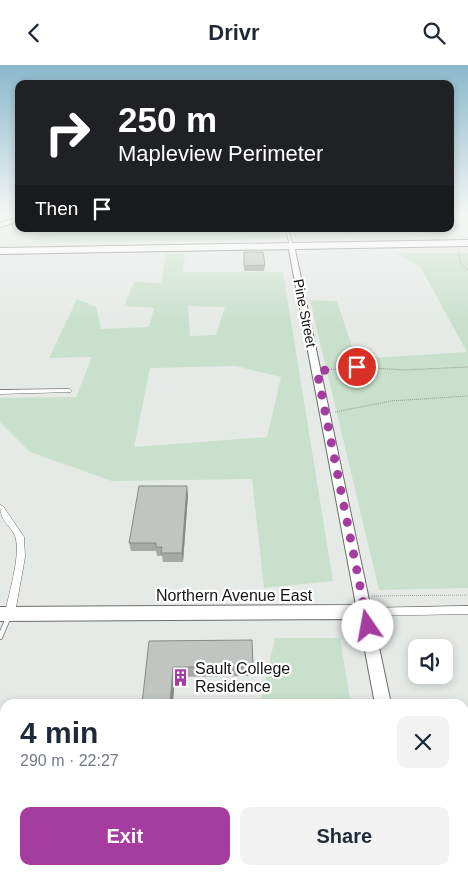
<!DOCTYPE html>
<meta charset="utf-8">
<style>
body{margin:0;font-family:Helvetica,sans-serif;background:#f2f2f3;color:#1f2937;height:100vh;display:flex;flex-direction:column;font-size:19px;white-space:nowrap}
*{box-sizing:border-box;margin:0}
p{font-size:16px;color:#747a83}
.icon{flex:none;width:28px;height:28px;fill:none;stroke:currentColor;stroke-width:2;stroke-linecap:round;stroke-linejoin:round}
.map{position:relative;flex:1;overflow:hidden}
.sheet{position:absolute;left:0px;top:634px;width:469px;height:176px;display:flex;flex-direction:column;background:#fff;border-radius:15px 15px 0 0;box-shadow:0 2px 8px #0003}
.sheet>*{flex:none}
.hud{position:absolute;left:15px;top:15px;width:439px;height:152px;border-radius:10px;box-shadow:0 2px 8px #0003;background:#202124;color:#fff;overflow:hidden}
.buttons{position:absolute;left:408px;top:574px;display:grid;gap:10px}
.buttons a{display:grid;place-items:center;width:45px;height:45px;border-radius:10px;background:#fff;box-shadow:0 2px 8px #0003;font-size:25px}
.pin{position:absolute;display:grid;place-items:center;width:42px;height:42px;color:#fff;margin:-21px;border:2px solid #fff;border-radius:50%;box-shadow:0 1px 5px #0007}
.me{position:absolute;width:55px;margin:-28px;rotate:348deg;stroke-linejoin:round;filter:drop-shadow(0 0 4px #0008)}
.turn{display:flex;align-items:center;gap:18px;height:105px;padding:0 20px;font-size:22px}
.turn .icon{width:65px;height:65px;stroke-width:2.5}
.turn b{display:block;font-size:35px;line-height:42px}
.then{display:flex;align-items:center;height:48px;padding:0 20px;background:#0003;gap:10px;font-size:19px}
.round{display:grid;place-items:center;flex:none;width:52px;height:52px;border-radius:10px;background:#f2f2f3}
.summary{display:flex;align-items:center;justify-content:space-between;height:85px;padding:0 20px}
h1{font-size:30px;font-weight:700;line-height:38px}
.primary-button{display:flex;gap:10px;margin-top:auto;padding:10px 20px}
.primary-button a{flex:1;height:58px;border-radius:10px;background:#a53da0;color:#fff;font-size:20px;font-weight:700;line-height:58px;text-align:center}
.primary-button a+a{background:#f2f2f3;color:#1f2937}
header{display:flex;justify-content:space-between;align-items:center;height:65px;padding:0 20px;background:#fff;font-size:22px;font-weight:700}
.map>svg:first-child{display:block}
.green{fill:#c9e0cc;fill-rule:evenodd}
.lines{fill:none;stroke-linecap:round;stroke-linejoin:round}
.lane-far1-casing{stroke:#6b6e6b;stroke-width:4}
.lane-casing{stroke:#6b6e6b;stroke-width:6}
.street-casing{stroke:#6b6e6b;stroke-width:1}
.secondary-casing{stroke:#6b6e6b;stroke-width:2}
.highway-casing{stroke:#6b6e6b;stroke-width:2}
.path{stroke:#969997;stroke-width:1;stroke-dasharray:1 1;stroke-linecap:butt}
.lane-far1{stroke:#fff;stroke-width:2.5}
.lane{stroke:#fff;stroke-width:4.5}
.street{fill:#fff;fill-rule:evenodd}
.secondary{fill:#fff;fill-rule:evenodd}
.highway{fill:#fff;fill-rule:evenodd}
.wall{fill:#a6a9a6}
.shaded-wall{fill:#878a87}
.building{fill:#c1c5c1;stroke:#878a87}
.route{stroke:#a53da0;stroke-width:9;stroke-dasharray:0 16.2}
.labels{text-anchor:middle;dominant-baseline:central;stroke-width:4.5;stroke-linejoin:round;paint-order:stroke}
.street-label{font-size:14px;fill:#131413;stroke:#fff}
.near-street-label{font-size:16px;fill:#131413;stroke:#fff}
.near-poi-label{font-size:16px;fill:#131413;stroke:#fff;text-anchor:start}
</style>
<header><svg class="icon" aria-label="back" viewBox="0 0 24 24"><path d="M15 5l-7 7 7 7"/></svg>Drivr<svg class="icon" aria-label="search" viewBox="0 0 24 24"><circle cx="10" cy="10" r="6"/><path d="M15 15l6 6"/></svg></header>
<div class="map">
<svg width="468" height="809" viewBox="0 0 468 809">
<rect width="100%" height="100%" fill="#e6eae7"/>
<path class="green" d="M450,147L462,160C453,176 419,169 405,164L437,166L450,164Z
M77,164H278L281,174L31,179L37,168L75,167Z
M397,188H468V523L379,525L310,235L337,236L356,294L467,287L421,203Z
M166,189H185L183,207H283L333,516L264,523L252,414L112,416L30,387L0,357V333L76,332L92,292L49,293L77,234L96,242L101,264L149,262L154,243L124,241L134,217L161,218ZM188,241L225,242L216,270L190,271ZM236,301L281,312L267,372L134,382L150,303Z
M275,573H340L351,639H260Z
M319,805H381V809H319Z"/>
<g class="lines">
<defs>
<path id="lane-far1" d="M287,164L291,180"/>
<path id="lane" d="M0,572L9,551"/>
<path id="street" d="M69,324L71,325L72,326L71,327L0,329V325Z
M0,440L3,441L24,472L25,492L15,548L13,551L10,552L7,551L5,548C9,527 20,494 16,474C13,461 0,459 0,440Z
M468,541V549L365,551L362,550L360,547L362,544L365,543Z"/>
<path id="secondary" d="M19,152V156L0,162V158Z
M291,178L294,180L391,639H375L359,554L0,556V542L356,540L288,180Z
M405,805H425L426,809H406Z"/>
<path id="highway" d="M468,175V181L0,189V183Z"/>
</defs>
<use href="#lane-far1" class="lane-far1-casing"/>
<use href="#lane" class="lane-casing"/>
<use href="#street" class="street-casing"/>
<use href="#secondary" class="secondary-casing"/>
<use href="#highway" class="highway-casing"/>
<path class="path" d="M294,164L296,173
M327,164L352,167L366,164
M458,186L461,200L468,205
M325,305L357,302L404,305L468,302
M335,347L391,336L468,331
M372,531L468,530"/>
<use href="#lane-far1" class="lane-far1"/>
<use href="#lane" class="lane"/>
<use href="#street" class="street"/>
<use href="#secondary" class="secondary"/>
<use href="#highway" class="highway"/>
</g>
<path class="wall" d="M244,187L265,200L264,206H244Z
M188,430L183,497H163L162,491H157L156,486H131L129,478Z
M149,576L253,602L252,611L175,612Z"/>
<path class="shaded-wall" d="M187,421L188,430L183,497L182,488Z
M173,602L175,612L173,639H170Z
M61,805H67L69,809H64Z"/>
<path class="building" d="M244,187H263L265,200L244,201Z
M139,421H187L182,488H161L162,482H156V478H129Z
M252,575L253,602H173L170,639H142L149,576Z
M0,661L5,662V805H61L64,809H0Z"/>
<linearGradient id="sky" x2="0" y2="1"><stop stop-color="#89b8cb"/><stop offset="0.57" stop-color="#f4f6f4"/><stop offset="1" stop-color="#f4f6f4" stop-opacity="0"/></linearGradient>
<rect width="468" height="260" fill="url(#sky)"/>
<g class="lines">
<path class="route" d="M357,302L317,306L368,561"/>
</g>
<defs>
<symbol id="building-bare" viewBox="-9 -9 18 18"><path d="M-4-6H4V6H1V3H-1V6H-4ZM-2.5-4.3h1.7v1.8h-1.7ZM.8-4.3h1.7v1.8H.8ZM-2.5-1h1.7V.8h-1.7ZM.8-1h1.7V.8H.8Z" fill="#a53da0" stroke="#fff" stroke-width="2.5" paint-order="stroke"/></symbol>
</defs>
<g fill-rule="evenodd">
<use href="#building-bare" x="168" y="600" width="25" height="25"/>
</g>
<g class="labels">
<g class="street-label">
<text transform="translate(305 248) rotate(79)">Pine Street</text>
</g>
<g class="near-street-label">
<text x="234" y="530">Northern Avenue East</text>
</g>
<g class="near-poi-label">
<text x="195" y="603">Sault College<tspan x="195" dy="18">Residence</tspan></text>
</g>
</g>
</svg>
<div class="buttons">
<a><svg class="icon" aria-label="sound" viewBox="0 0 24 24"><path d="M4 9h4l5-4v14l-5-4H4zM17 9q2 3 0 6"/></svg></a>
</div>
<div class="pin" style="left:357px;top:302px;background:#d93025"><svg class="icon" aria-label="arrive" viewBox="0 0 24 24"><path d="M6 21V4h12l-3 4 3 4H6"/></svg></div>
<svg class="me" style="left:368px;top:561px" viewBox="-20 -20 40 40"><circle r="19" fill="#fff"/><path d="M0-13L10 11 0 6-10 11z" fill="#a53da0"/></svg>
<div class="hud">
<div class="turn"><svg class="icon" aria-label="right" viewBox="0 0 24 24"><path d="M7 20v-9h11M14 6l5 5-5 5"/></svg><div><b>250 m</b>Mapleview Perimeter</div></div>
<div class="then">Then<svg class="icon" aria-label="arrive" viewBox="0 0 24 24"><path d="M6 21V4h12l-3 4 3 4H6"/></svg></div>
</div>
<section class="sheet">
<div class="summary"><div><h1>4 min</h1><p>290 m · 22:27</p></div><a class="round"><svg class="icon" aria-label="close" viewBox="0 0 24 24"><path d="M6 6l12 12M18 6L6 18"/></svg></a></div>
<div class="primary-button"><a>Exit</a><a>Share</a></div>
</section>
</div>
